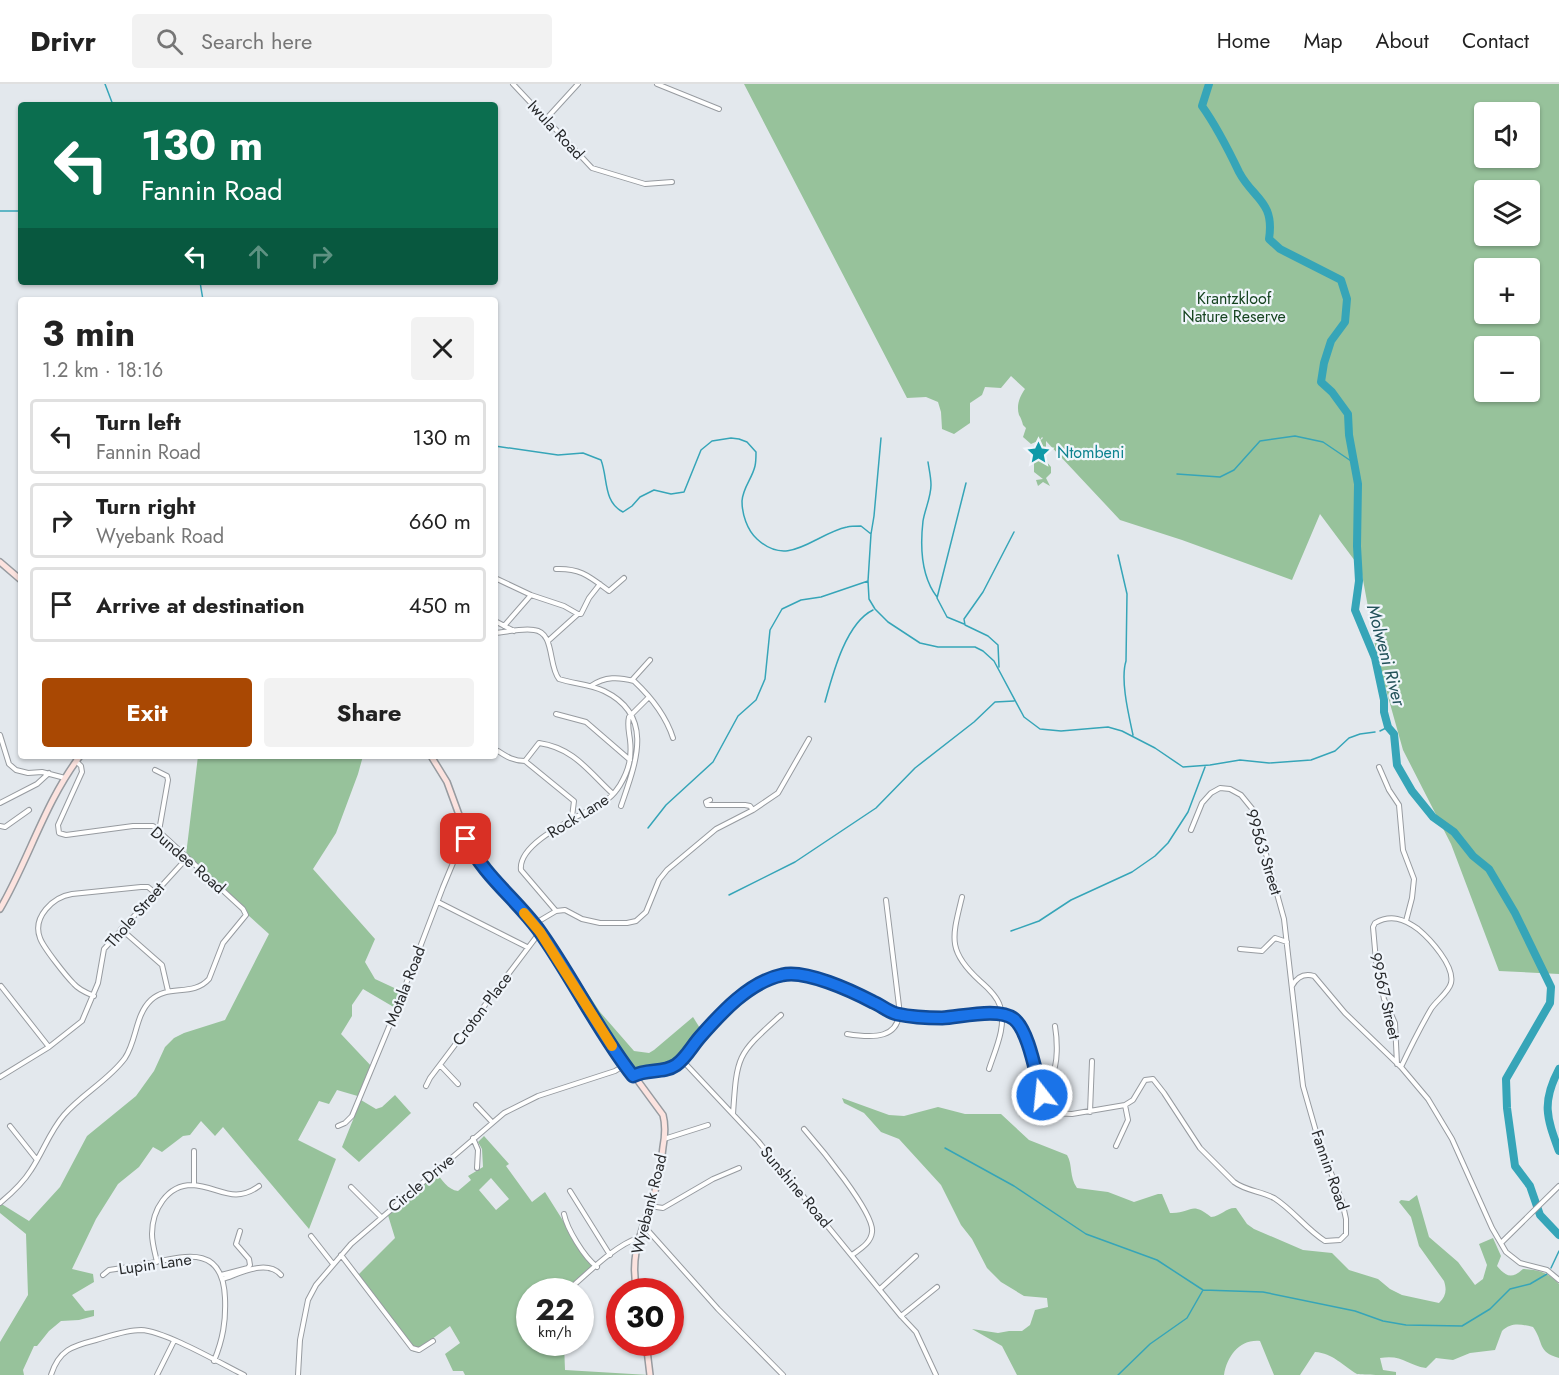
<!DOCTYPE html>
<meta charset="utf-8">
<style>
body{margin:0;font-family:Jost,sans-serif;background:#f2f2f2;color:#222;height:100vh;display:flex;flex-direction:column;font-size:22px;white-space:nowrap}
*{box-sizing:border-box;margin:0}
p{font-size:20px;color:#767676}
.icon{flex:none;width:33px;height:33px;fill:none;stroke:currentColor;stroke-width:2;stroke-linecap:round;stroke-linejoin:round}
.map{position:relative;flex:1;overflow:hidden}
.panel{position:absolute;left:18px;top:213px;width:480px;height:462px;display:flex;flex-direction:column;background:#fff;border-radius:6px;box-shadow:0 2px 4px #0004}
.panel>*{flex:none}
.hud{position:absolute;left:18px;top:18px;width:480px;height:183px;border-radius:6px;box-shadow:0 2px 4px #0004;background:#0b6e4f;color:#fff;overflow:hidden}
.controls{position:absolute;left:1474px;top:18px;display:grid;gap:12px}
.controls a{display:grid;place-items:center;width:66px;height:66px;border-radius:6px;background:#fff;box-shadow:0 2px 4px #0004;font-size:30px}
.speed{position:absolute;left:516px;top:1194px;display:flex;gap:12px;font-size:30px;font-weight:700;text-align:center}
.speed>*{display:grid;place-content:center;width:78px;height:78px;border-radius:50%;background:#fff;box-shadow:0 2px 4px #0004;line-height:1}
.speed small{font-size:15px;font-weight:400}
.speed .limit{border:9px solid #d22;background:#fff;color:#111}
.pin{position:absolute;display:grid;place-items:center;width:51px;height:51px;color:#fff;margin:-26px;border-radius:12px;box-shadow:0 3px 9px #0006}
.me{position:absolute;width:66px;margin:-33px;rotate:344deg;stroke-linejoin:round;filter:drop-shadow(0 0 4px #0008)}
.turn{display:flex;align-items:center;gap:21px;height:126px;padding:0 24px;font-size:27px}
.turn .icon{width:78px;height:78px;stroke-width:2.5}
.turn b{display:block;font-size:42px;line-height:51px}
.lanes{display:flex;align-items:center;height:57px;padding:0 24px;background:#0003;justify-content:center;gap:30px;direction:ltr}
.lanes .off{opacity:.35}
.round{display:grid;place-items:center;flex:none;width:63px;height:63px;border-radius:6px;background:#f2f2f2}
.overview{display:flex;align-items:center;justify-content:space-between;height:102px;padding:0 24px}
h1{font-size:36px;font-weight:700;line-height:45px}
.cta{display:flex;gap:12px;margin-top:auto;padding:12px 24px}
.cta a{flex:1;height:69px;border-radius:6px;background:#a94803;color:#fff;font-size:24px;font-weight:700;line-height:69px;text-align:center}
.cta a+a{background:#f2f2f2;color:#222}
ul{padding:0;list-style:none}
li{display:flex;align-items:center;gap:18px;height:75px;margin:0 12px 9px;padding:0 12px;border:3px solid #e0e0e0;border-radius:6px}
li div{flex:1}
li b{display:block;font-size:22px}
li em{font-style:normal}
header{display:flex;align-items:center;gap:36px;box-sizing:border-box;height:84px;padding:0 30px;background:#fff;border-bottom:2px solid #e0e0e0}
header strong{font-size:28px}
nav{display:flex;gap:33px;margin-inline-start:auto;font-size:21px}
.search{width:420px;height:54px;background:#f2f2f2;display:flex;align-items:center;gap:15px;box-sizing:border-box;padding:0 21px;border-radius:6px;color:#767676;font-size:22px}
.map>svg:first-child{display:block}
.green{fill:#97c29b;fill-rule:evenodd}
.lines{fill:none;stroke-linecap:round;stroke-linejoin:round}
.stream{stroke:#36a5b8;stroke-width:1.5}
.river{stroke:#36a5b8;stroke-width:8}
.street-casing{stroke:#979ba0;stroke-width:6}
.secondary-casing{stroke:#979ba0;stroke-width:8}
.street{stroke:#fff;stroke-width:4}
.secondary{stroke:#fce3df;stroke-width:5}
.route-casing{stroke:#114b97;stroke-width:15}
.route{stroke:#1a73e8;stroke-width:10}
.slow{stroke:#f59e0b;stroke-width:10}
.labels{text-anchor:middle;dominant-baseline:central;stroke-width:4.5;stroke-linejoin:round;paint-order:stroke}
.street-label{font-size:16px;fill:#27292b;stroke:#f0f5fb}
.park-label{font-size:16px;fill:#164420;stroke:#f0f5fb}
.culture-label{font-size:16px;fill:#0d838f;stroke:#f0f5fb;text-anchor:start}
.water-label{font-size:18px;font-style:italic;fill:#23525a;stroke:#f0f5fb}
</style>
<header>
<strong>Drivr</strong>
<div class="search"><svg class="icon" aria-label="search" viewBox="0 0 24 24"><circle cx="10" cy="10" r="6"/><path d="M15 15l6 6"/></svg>Search here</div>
<nav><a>Home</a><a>Map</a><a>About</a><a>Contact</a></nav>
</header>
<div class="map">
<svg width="1559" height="1291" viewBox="0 0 1559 1291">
<rect width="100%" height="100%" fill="#e3e8ed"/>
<path class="green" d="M744,0H1559V890L1499,887L1451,760L1403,666L1378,577L1361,485L1320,430L1292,496L1182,456L1120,436L1046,357V377L1051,383V389L1046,394L1050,402L1043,398L1038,402L1036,396L1043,395L1034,388V379L1030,366L1043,354L1042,353L1040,356L1031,360L1023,353L1026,344L1023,341C1022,337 1021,334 1019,331C1016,321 1020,312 1025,305L1011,292L1001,304L985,303L982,311L970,319V339L954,350L942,345L941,328L938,318L926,313L907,314ZM1485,28H1530V74H1485ZM1485,106H1530V152H1485ZM1485,184H1530V230H1485ZM1485,262H1530V308H1485Z
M198,672H363L358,690L336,749L313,785L375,855L365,878L375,895L403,908L397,925L363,905L352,921V932L341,950L373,984L361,1013L337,1006L329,1020L319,1017L298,1056L336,1075L309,1145L223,1043L215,1052L201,1037L190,1051L183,1052L162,1068L153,1063L139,1083L118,1100L96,1135L72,1185L93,1190L94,1198L72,1211L85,1227L94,1226V1232L79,1236L61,1237L49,1247L37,1262H34L23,1286L24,1291H0V1258L28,1211L26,1150L0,1129V1119L29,1137L60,1103L87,1052L136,1012L154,987L165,963L174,954L184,949L225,936L269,850L248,831L244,824L186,771Z
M573,887L600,928L634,967L649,969L654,966L693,933L703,949C695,960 684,980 670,983C657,987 645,985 633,992L566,891Z
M395,1011L411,1029L359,1078L342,1063L361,1016L376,1025L382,1023Z
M842,1014L889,1031L904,1032L938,1023L965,1030H1001L1029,1056L1067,1071C1073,1081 1069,1093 1077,1104L1108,1108L1134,1118L1158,1110H1162L1170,1129C1192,1130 1190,1116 1211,1133C1221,1132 1227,1123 1236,1124L1247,1140L1254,1145L1303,1166L1332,1169L1349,1186L1378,1195L1390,1205L1402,1211L1439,1219C1446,1212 1447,1206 1444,1197L1419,1162L1411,1133L1399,1118L1401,1116L1409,1117L1417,1111L1429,1153L1458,1178L1475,1201L1483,1195L1487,1181L1479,1160L1493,1154L1501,1172L1497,1182C1506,1193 1512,1195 1523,1185C1539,1186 1548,1188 1559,1200V1274C1537,1268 1544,1258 1533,1243C1521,1240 1511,1238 1502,1247L1495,1266L1470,1269L1453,1276L1436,1274L1426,1284C1407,1281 1402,1270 1380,1274L1383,1286L1396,1288V1291C1387,1291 1364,1291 1357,1290C1343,1282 1333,1269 1315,1268L1300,1291H1274L1260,1257C1240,1255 1227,1272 1224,1291H1017L1002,1262L972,1245L998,1249L1009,1247H1022L1030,1241L1035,1226L1048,1223L1047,1214L1024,1212L1001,1198L987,1184L972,1155L961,1141L941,1101L899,1055L881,1048L864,1029L844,1019Z
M484,1052L509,1080L506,1082L532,1118L545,1108L594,1186L571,1207L530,1208V1258L564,1259L565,1286L649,1291H465L463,1287H453L445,1270L460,1259L450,1242L414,1268L357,1192L395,1154L387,1128L436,1088C441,1095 448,1106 458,1107L471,1096L468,1092L483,1083L482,1065L478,1058ZM491,1094L509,1115L496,1126L479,1106Z"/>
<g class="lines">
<path class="stream" d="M105,0L113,21
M0,127H21
M200,198L203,216
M495,362L558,371L583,369L601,376C608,394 603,418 623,428L632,422L640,413L654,406L671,410L684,408L701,366L712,357L731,354L739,355L747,358L756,368C756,372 756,378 755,382C752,395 743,403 742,417C742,430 747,446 757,455C789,485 814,450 847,443C851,442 856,442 861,442L871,450L868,497L869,515L875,525L888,538L920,559L938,563H975L983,567L994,577L1024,633L1040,645L1061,647L1108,643L1122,647L1155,664L1183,683L1210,681L1240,676L1269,679L1311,676L1335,667L1349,654L1360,650L1375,648
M928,378C929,385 931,393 931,401C931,413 925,425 923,437C920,463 921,492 937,513
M1177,390L1220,393L1234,386L1260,357L1295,352L1323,358L1354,379
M871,450L874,432L881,354
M1118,471L1127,510L1126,577C1120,596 1129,632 1133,651
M964,540L947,533L937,514L966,399
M999,583L998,561L988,552L965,541L964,535L983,508L1014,448
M825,618C833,589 846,539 873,526
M1380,647L1388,643
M648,744L666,721L713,678L738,632L756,616L765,595L770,546L782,525L801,516L821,513L868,497
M729,811L795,778L876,724L915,684L974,638L995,618L1014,617
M1011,847L1039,837L1071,816L1132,788L1155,772L1168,759L1188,728L1205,683
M945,1064L1014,1102L1086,1150L1157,1176L1203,1206L1263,1208L1355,1227L1383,1237L1406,1241L1462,1242L1490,1225L1510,1205L1530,1200L1547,1190
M1551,1184L1559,1167
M1118,1291L1150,1260L1187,1234L1203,1206"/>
<path class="river" d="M1209,0L1202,22C1217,43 1228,65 1239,88C1253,115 1275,117 1269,155L1280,165L1341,196L1347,215L1345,238L1331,257L1324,279L1321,298L1332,308L1348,330L1349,351L1358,400L1357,462L1359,497L1355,526L1375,574L1384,616V628L1388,643L1394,650L1397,681L1412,707L1433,733L1454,748L1473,772L1489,785L1515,829L1551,903L1550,919L1506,995L1507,1024L1515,1082L1530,1102L1540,1131L1559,1151
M1559,985C1541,1019 1547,1034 1559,1067"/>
<defs>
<path id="street" d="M513,0L592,84L645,100L672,98
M657,0L719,25
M546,35L578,0
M556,485C581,484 590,493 609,507L624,494
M495,494L531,511L564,522L578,530H581L589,514L600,500
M495,537L514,547
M504,542L531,511
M495,549C507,548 522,544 534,546C555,548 548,582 559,595C574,600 590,600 604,607C656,632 635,681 621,722
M548,557L578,530
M632,596L650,576
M591,602C605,592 619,593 634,597C651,613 666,632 673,654
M556,630L586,638L630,676
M0,651L9,680L16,686L28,689L42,688L65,694
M498,667C507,673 514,677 525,677L539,659C574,664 589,688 613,710
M525,677L574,717L572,733
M1379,683L1389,706L1399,721L1403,766L1414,795L1412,814L1406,837
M155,686L167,692L168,696L159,747
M710,716L706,718L707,721H745L750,722L753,726
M0,719L37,700L49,689
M0,742L5,743L29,726
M962,813C952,854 947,867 980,897C987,903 997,912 1000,922C1007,942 995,966 989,985
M438,818L527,863
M556,827L565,826L582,835L600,839H627L636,837L646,828L659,796L667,786L716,745L753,726L778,709L809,655
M534,840L556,827L521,786C517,756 589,729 608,715C613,711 617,706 620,701C629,686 632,673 630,656C629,648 627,641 629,633L649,613
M121,845L162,881L168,907
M1240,865L1262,867L1275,854L1287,858
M1,902L49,963
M1292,902C1297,893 1304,889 1314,892L1345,929L1401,983L1428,1015L1452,1055L1492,1144L1506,1168L1520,1179L1547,1186L1559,1196
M94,912C87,909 79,906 74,900C66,892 43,863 40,854C32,833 53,813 72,810L141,803H148L154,808
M847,950C872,954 902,956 899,922L886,816
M682,976L758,1057L901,1232L937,1203
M1397,980L1395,939L1384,915L1376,877L1373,843L1375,839C1391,830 1404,835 1418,845C1430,855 1455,882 1451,899C1449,908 1436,917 1431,925C1420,944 1410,964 1401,983
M440,981L458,1000
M634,991L643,986L667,985L678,980L717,935L746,909L766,896L790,890L826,899L900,931L940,934L995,929L1006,931L1017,939L1024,951L1042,1011L1046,1022L1052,1029L1072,1030L1125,1021L1133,1016L1145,996L1153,995L1164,1009L1200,1064L1234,1098C1246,1107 1261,1107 1274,1114C1293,1126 1306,1145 1325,1157L1340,1156L1346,1150V1135L1342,1117L1319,1058L1303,1002L1284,835L1254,727L1241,711L1230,705L1220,704L1211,709L1202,719L1191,746
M0,993L49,963L82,937L98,899L104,865L187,774
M1038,999C1043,997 1048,996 1051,992C1059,981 1057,954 1055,942
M426,1002L430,994L540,848
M476,1021L492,1038
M1090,1028L1092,977
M733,1030C737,970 737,971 781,931
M10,1042L37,1076
M338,1042L345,1039L352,1032L396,926L443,803L458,767L467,755
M804,1045C818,1061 875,1129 872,1148C871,1159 860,1165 852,1171
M473,1054L478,1066L477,1084
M664,1055L708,1041
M1116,1062L1128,1036L1125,1021
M194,1101V1067
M351,1103L381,1133
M570,1107L610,1171
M0,1119C12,1109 23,1099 31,1086C43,1068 50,1047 64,1031C82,1010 109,996 125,974C137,956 135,931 151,916C168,900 193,913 209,895L223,859L246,831L243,825L153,742H133L66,751L59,749L58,741L82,688L81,682L76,677
M650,1122L663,1124L713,1095L739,1084
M564,1130C567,1145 584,1173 597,1183
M644,1142L718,1225L783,1291
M311,1152L333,1180
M1501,1159L1559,1102
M341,1171L412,1264L419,1266L433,1257
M157,1178C155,1169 152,1159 152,1150C152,1126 167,1101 192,1101C218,1102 233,1121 259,1102
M103,1191L109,1186C123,1184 137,1182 151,1179C188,1171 223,1162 225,1214C226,1237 223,1255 214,1277
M221,1191L248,1184L250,1181L249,1175L236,1160L240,1147
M223,1195C241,1189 267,1175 281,1191
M880,1205L916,1172
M567,1207C586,1191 615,1161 638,1154
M901,1232L916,1248L936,1291
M51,1291C59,1266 72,1262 96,1256C110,1252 126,1246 141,1246C165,1247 220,1279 244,1291
M157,1291L174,1257
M298,1291L300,1256L308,1216L316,1201L351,1160L504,1029L538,1012L615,987L625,981"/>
<path id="secondary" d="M0,478L21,496
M431,672L447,698L473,769L485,786L540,848L605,952L663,1031C666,1042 665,1052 663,1063C661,1080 659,1097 653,1113C642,1148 629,1170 637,1208
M0,825C29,775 45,718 80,672
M646,1258L650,1291"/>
</defs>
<use href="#street" class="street-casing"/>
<use href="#secondary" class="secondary-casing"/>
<use href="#street" class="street"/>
<use href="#secondary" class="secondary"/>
</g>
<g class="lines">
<defs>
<path id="route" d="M466,755C483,791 515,814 538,845C572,892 597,946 633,992C647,984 663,990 676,981C686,974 692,962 700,953C721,929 749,898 782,891C805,885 852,907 873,918C881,921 888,928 897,930C911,933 928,934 942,934C961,933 999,923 1014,935C1029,947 1036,992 1042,1011"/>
</defs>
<use href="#route" class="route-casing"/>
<use href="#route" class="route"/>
<path class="slow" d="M524,829L540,848L612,962"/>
</g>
<defs>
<symbol id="sight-bare" viewBox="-9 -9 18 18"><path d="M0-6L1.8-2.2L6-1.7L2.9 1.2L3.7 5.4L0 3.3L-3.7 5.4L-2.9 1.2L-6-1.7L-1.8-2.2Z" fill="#0f9aa8" stroke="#f0f5fb" stroke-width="2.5" paint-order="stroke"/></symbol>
</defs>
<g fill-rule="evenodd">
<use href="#sight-bare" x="1022" y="352" width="33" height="33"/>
</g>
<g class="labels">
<g class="street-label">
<text transform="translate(556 46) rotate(47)">Iwula Road</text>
<text transform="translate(578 732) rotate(-32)">Rock Lane</text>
<text transform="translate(1264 768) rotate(73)">99563 Street</text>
<text transform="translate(188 776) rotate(41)">Dundee Road</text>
<text transform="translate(135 831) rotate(-49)">Thole Street</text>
<text transform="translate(405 902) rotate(-69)">Motala Road</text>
<text transform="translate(1385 912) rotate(77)">99567 Street</text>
<text transform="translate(482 925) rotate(-53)">Croton Place</text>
<text transform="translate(1330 1086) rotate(71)">Fannin Road</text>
<text transform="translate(421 1099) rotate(-40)">Circle Drive</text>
<text transform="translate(796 1103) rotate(50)">Sunshine Road</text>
<text transform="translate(649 1120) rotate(-76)">Wyebank Road</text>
<text transform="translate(155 1180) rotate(-8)">Lupin Lane</text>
</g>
<g class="park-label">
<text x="1234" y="214">Krantzkloof<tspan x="1234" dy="18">Nature Reserve</tspan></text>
</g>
<g class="culture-label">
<text x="1057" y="368">Ntombeni</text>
</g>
<g class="water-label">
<text transform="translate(1386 571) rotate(75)">Molweni River</text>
</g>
</g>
</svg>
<div class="controls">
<a><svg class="icon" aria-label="sound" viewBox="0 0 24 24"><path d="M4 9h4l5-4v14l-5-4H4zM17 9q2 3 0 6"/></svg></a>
<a><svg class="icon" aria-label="layers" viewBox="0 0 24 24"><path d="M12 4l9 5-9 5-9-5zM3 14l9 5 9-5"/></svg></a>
<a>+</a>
<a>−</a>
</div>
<div class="speed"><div>22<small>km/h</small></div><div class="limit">30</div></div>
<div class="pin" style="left:466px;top:755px;background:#d93025"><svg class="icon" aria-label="arrive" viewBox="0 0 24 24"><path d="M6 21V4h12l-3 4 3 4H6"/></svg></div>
<svg class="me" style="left:1042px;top:1011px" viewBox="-20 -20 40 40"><circle r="17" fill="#1a73e8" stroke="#fff" stroke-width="3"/><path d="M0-11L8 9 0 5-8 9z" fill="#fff"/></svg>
<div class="hud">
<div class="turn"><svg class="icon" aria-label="left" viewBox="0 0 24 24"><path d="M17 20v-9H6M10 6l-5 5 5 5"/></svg><div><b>130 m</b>Fannin Road</div></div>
<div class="lanes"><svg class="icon" aria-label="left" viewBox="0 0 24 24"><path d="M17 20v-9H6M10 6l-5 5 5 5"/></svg><svg class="icon off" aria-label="ahead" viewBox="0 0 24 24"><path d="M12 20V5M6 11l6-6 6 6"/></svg><svg class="icon off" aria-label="right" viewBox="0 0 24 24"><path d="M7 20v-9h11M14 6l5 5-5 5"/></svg></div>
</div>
<section class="panel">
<div class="overview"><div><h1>3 min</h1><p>1.2 km · 18:16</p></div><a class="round"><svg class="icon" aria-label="close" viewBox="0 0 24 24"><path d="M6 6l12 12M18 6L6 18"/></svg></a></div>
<ul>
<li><svg class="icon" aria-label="left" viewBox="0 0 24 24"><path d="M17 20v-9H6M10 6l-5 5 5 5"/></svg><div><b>Turn left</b><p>Fannin Road</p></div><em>130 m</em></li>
<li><svg class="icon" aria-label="right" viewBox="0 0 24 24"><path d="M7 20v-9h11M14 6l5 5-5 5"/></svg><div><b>Turn right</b><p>Wyebank Road</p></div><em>660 m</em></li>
<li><svg class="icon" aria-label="arrive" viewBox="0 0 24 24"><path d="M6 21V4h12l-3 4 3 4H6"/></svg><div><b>Arrive at destination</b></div><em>450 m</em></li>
</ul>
<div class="cta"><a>Exit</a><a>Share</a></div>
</section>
</div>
